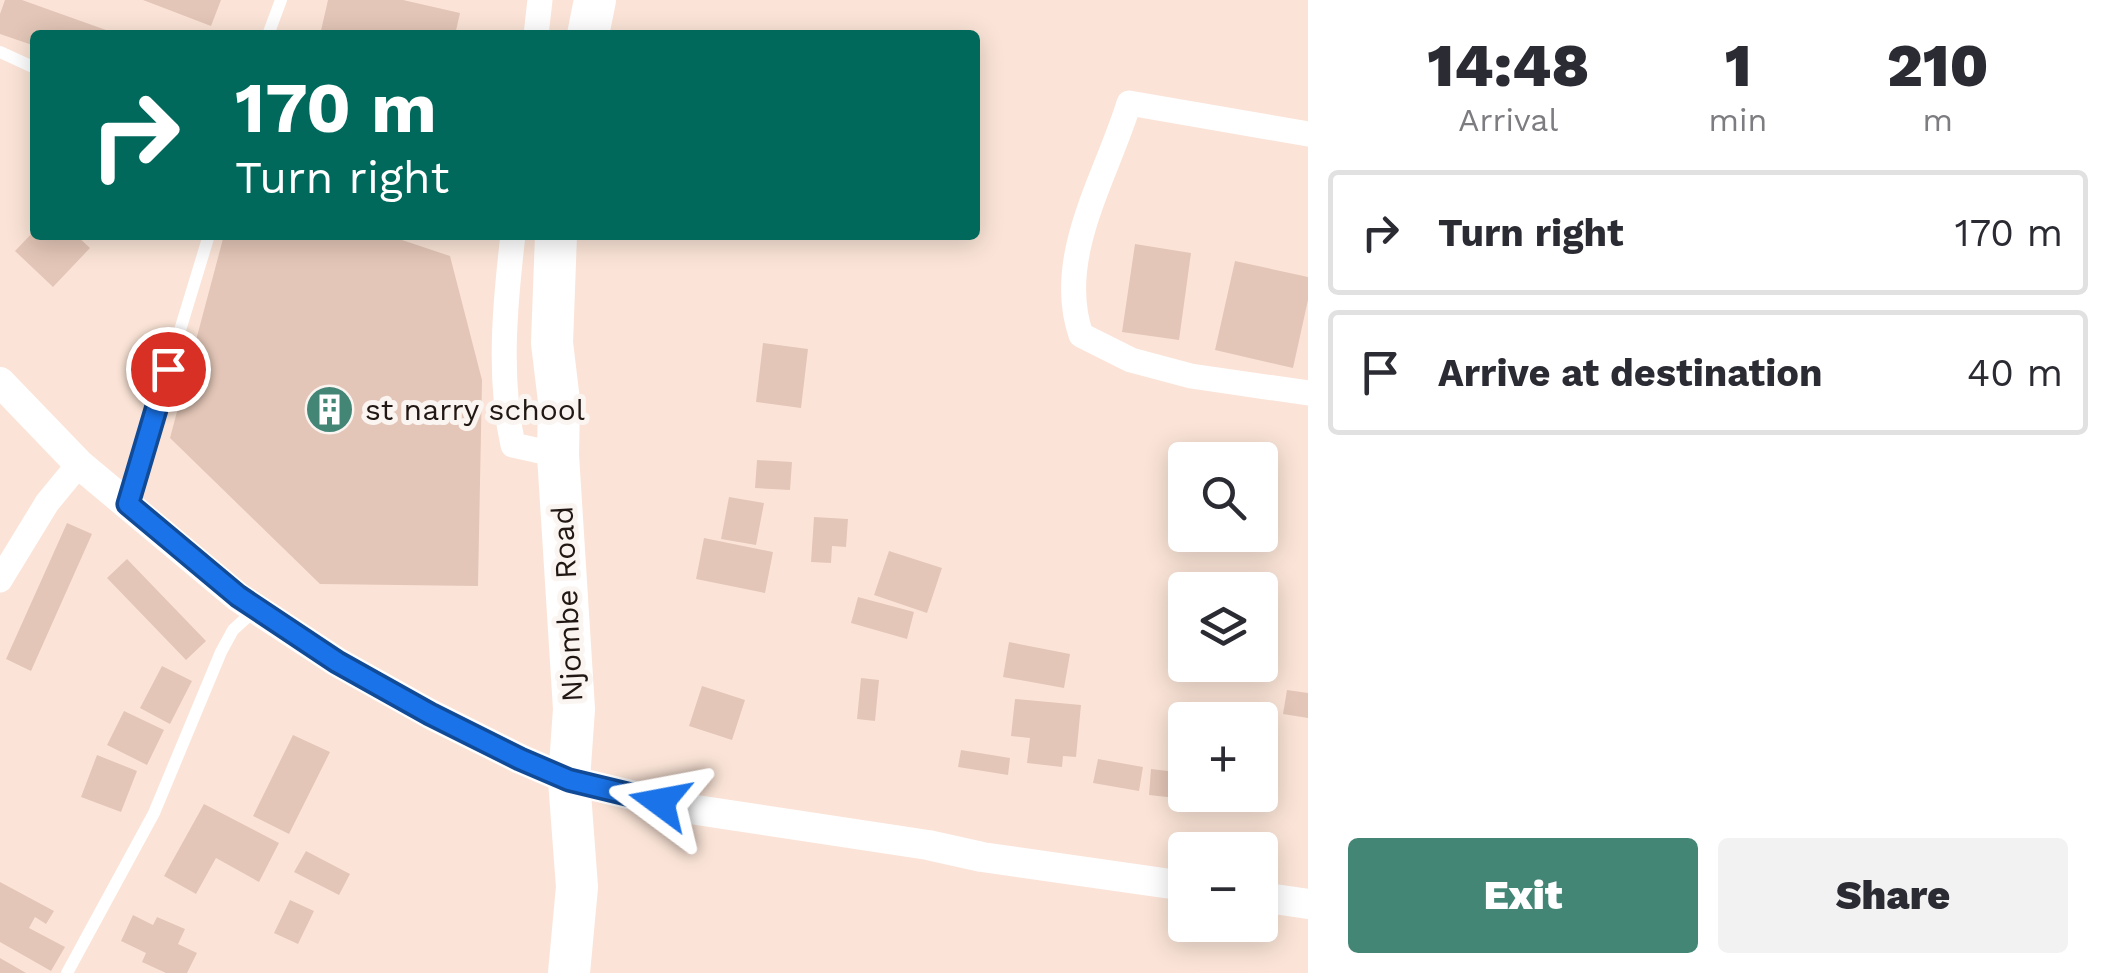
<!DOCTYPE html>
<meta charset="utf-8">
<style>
body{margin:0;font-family:"Work Sans",sans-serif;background:#f2f2f3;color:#2b2b33;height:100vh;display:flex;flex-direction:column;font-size:38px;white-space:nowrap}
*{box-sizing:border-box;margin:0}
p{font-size:32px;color:#7c7c81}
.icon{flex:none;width:55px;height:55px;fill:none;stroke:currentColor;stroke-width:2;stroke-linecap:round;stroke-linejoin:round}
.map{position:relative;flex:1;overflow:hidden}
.side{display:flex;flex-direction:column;background:#fff;width:800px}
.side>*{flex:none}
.top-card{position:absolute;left:30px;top:30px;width:950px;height:210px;border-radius:10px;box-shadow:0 5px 25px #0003;background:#00695c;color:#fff;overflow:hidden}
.fabs{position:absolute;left:1168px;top:442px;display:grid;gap:20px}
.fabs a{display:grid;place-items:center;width:110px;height:110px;border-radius:10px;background:#fff;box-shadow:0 5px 25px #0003;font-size:50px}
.pin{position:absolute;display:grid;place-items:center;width:85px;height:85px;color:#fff;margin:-42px;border:5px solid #fff;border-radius:50%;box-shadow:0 2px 10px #0007}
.me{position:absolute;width:110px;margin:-55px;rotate:283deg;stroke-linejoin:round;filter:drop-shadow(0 0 8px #0008)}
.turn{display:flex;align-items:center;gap:35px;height:210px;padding:0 40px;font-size:45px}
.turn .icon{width:130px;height:130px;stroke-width:2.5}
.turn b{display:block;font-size:70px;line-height:85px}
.eta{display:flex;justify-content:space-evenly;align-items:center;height:170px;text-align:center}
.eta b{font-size:60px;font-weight:800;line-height:70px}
.cta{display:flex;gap:20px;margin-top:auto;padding:20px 40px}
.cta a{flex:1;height:115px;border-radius:10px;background:#448676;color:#fff;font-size:40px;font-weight:800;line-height:115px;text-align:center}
.cta a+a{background:#f2f2f3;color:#2b2b33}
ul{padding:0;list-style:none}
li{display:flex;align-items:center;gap:30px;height:125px;margin:0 20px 15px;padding:0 20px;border:5px solid #e1e1e2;border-radius:10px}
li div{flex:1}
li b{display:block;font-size:38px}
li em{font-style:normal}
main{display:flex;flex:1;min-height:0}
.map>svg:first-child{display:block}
.building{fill:#e3c6b7}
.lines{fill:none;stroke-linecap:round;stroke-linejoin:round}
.service{stroke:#fff;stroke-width:12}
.minor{stroke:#fff;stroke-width:25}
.tertiary{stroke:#fff;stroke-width:30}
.trunk{stroke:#fff;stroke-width:42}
.route-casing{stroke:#114b97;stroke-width:25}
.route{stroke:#1a73e8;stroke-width:18}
.labels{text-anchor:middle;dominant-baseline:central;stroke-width:10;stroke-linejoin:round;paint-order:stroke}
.poi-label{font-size:30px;fill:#221813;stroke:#fbf5f2;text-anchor:start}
.street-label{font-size:30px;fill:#221813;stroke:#fbf5f2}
</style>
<main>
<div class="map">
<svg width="1308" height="973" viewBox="0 0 1308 973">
<rect width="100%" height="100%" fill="#fbe4d7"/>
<path class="building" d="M5,0H22L120,35H35V46L0,34V14Z
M143,0H221L211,26Z
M328,0H403L460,13L455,35H320Z
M35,230V235H76L90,248L53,287L15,251Z
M224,235H387L450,256L482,380L478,586L320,584L170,438Z
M1135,244L1191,253L1179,340L1122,332Z
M1235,261L1308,277V300L1293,368L1215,350Z
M763,343L808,349L801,408L756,402Z
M757,460L792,462L790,490L755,488Z
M729,497L764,503L756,545L721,539Z
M814,517L848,519L846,547L832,546L831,563L811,562Z
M67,523L92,534L31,671L6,659Z
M704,538L773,552L765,593L696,579Z
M889,551L942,568L927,613L874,595Z
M127,559L206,641L186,660L107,578Z
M858,597L914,612L907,639L851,623Z
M1009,642L1070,654L1064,688L1003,677Z
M162,666L192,681L170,724L140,708Z
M861,678L879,680L875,721L857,719Z
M702,686L745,700L732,740L689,726Z
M1287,690L1308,693V718L1283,714Z
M1015,699L1081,705L1076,757L1063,756L1062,767L1027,763L1030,738L1011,736Z
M124,711L164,730L147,765L107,745Z
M293,735L330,752L289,834L253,816Z
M961,750L1010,758L1008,775L958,767Z
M97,755L137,771L121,812L81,797Z
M1098,759L1143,767L1139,791L1093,783Z
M1151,769L1185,773V795H1194V800L1149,795Z
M204,804L279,843L259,882L216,858L196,894L164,876Z
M306,851L350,874L339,895L294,872Z
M0,882L54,911L46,924L35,917L29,928L65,947L51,971L0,942Z
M290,900L314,911L298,944L274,933Z
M133,915L153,925L157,917L185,929L178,944L197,953L187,973H166L142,962L146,953L121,941Z
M0,958L26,973H0Z"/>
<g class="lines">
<path class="service" d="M268,35L281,0
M0,52L35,68
M128,501L209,235
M67,973L154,813L221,652L233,630L256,609"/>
<path class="minor" d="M536,35L540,0
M1308,134L1129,103C1107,176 1054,257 1081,335L1131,360L1191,376L1308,393
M513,235C505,303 498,378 513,445L558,455
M0,580L47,503L79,464"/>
<path class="tertiary" d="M0,382L79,464L238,597L337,662L430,714L520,759L569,780L690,809L928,845L982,857L1185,886
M1260,897L1308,904"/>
<path class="trunk" d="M588,35L595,0
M556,235L552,343L559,401L558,455L574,709L569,780L577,887L569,973"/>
</g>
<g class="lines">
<defs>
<path id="route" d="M168,369L128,504L238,596L337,662L430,714L520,759L569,780L660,802"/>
</defs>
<use href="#route" class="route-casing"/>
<use href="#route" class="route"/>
</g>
<defs>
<symbol id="building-disc" viewBox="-11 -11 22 22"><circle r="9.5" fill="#448676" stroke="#fbf5f2"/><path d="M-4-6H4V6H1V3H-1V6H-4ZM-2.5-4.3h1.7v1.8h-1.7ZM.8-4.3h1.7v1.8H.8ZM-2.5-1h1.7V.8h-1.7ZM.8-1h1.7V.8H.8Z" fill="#fff"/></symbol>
</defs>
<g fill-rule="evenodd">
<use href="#building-disc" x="302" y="382" width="55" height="55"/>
</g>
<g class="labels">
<g class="poi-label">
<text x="365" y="409">st narry school</text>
</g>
<g class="street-label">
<text transform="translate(567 604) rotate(-93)">Njombe Road</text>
</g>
</g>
</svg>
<div class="fabs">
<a><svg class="icon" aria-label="search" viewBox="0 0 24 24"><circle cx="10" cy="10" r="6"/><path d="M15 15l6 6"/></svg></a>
<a><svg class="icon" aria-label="layers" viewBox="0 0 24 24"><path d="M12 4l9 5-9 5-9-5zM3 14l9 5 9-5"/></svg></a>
<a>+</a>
<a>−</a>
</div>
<div class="pin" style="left:168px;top:369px;background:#d93025"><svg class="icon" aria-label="arrive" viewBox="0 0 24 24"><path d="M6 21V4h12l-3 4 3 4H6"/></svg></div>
<svg class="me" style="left:660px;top:802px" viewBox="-20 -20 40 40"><path d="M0-17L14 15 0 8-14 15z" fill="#1a73e8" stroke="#fff" stroke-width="4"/></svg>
<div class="top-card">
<div class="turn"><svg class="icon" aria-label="right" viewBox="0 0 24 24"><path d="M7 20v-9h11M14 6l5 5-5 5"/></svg><div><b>170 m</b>Turn right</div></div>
</div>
</div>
<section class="side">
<div class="eta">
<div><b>14:48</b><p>Arrival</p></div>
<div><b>1</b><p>min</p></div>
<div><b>210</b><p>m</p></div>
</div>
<ul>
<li><svg class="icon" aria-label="right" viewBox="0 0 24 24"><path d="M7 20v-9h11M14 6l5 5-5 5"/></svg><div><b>Turn right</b></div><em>170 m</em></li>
<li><svg class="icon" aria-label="arrive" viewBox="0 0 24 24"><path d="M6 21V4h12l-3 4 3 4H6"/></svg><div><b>Arrive at destination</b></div><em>40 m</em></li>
</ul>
<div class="cta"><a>Exit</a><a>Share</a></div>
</section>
</main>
